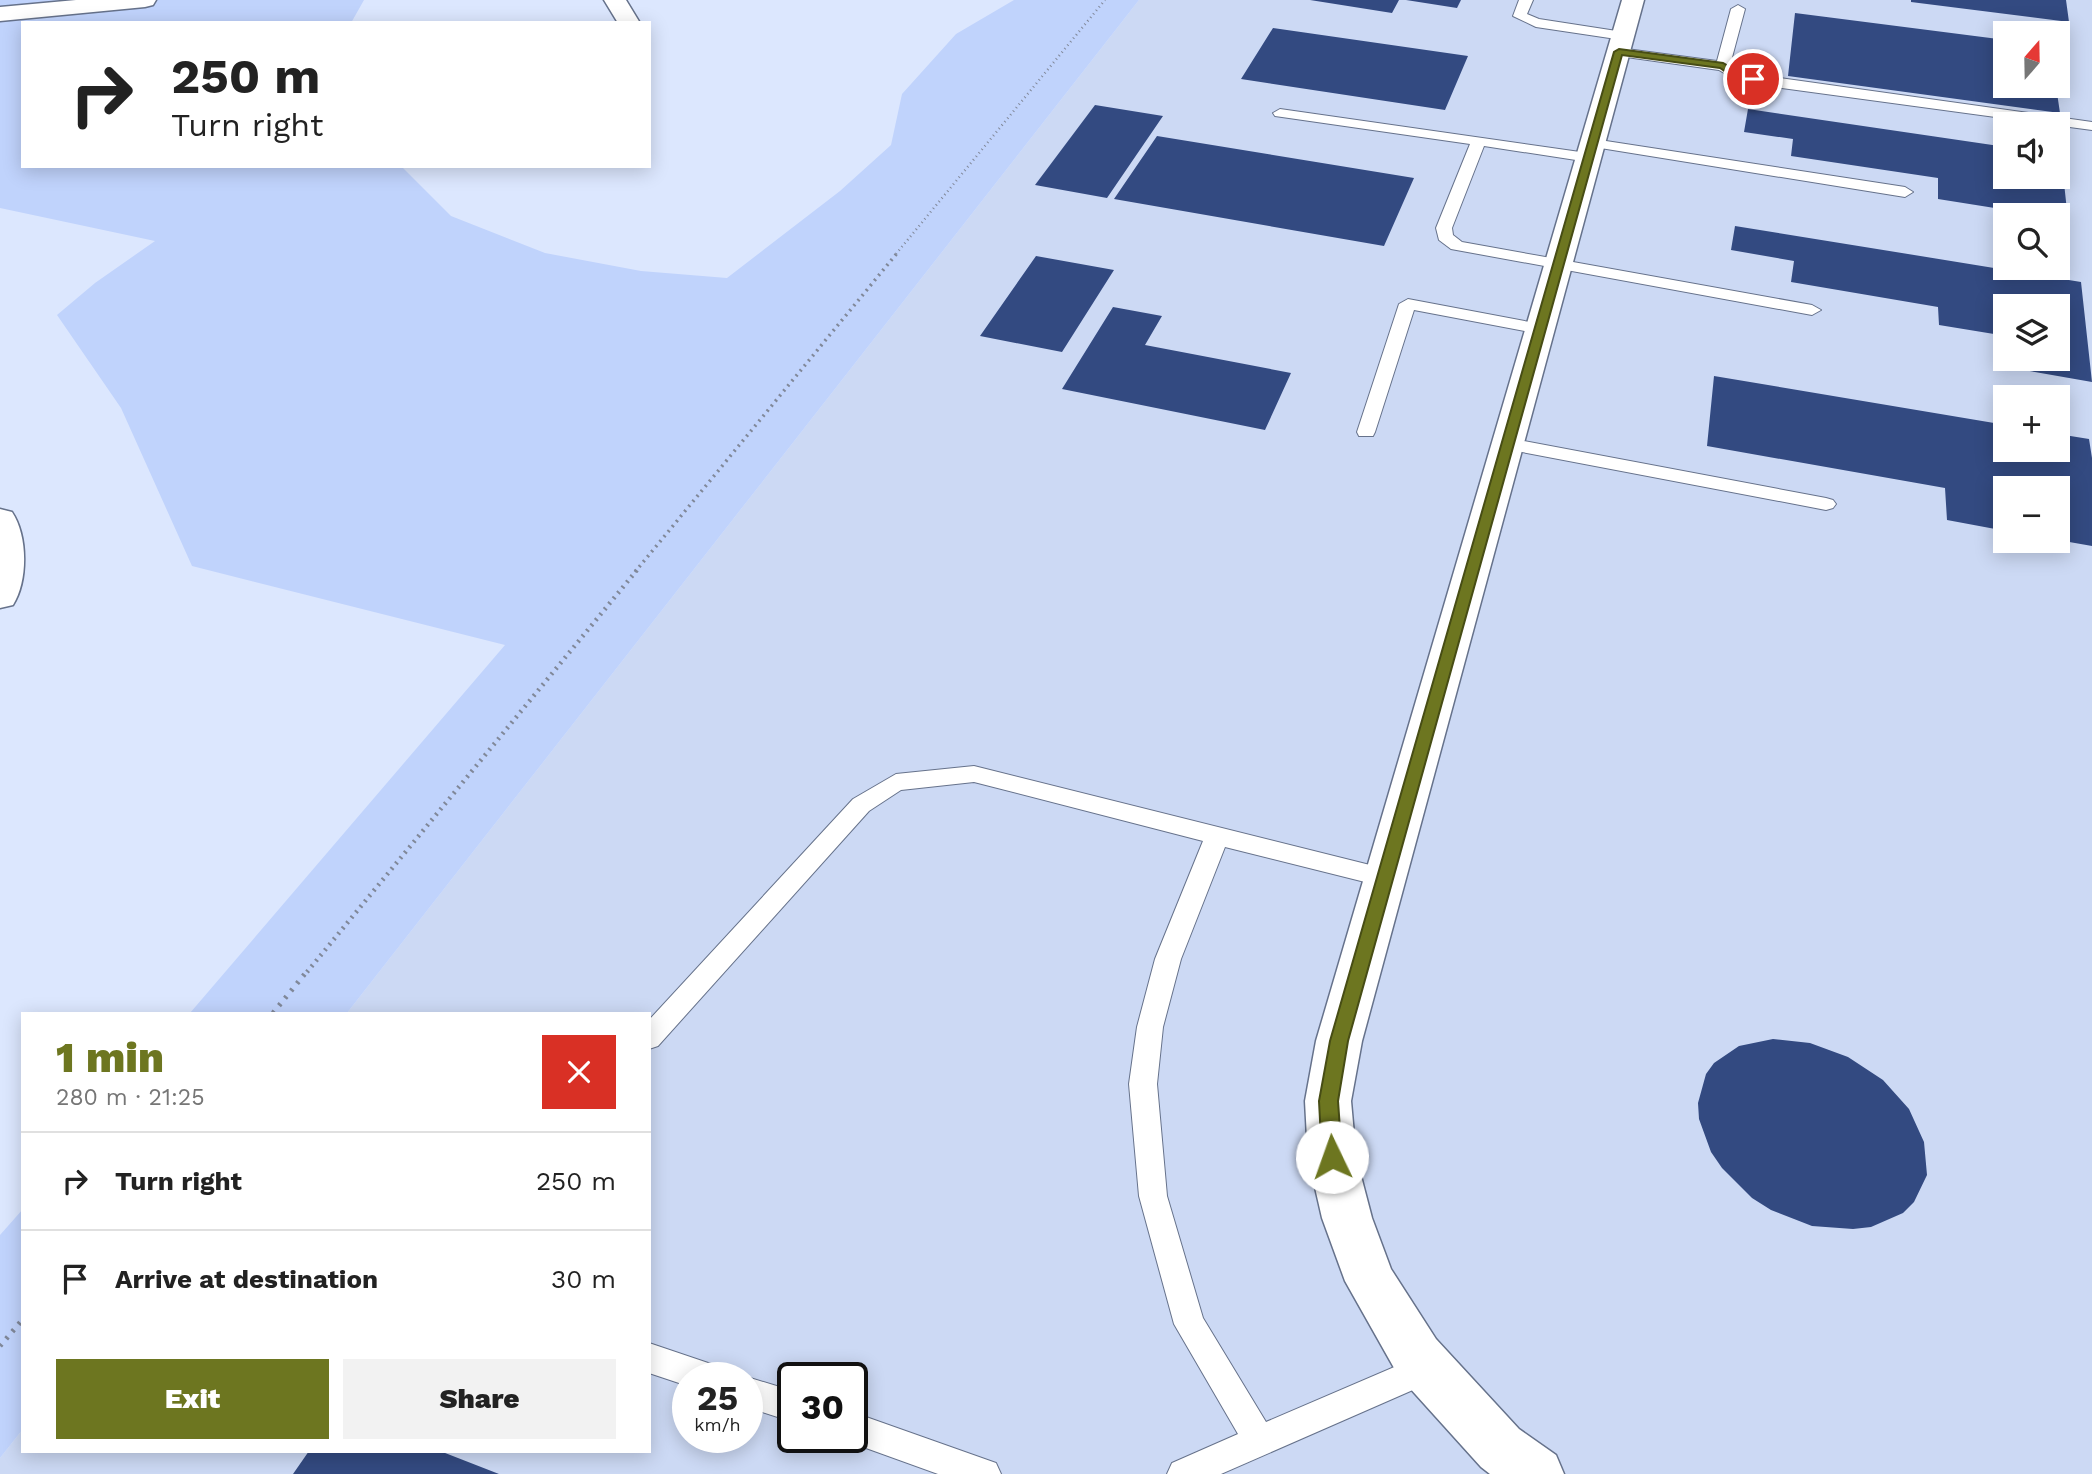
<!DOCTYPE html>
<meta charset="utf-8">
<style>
body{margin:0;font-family:"Work Sans",sans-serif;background:#f2f2f2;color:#222;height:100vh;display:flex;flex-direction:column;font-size:26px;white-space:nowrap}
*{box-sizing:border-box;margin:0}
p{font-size:23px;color:#767676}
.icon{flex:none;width:38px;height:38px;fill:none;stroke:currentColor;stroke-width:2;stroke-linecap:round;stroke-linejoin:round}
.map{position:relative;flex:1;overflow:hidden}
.details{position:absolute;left:21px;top:1012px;width:630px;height:441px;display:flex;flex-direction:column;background:#fff;border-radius:0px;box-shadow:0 4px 18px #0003}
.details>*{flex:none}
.guide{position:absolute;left:21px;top:21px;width:630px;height:147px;border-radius:0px;box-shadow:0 4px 18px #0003;background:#fff;color:#222;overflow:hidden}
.needle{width:46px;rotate:20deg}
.controls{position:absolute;left:1993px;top:21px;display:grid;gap:14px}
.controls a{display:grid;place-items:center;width:77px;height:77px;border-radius:0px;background:#fff;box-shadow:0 4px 18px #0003;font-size:35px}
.speed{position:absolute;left:672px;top:1362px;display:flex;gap:14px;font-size:35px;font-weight:700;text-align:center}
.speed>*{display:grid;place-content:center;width:91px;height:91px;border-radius:50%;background:#fff;box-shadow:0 4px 18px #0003;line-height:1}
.speed small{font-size:18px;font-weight:400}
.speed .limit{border:4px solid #111;border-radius:10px;background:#fff;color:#111}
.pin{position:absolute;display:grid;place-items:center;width:60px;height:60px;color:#fff;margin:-30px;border:4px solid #fff;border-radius:50%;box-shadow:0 2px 7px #0007}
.me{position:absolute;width:77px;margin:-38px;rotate:357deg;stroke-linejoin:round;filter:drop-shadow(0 0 5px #0008)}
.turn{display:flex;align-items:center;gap:24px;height:147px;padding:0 35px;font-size:32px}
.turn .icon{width:91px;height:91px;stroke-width:2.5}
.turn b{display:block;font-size:49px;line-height:60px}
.round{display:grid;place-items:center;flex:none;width:74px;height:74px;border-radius:0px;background:#f2f2f2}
.head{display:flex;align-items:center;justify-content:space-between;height:119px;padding:0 35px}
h1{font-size:42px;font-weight:800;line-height:52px;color:#6d7620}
.primary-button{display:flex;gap:14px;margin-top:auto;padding:14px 35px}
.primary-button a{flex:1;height:80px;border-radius:0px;background:#6d7620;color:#fff;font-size:28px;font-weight:800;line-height:80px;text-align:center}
.primary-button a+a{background:#f2f2f2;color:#222}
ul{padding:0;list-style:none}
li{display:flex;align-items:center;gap:21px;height:98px;padding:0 35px;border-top:2px solid #e0e0e0}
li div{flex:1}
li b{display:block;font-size:26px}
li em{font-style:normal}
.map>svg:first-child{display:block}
.built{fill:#ccd9f4;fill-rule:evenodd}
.green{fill:#c0d3fc}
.building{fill:#334a81;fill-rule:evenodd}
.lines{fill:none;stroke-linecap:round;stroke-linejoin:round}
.lane-casing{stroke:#66728b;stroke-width:2}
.street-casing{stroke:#66728b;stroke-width:3}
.path-far3{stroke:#808899;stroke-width:2.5;stroke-dasharray:1 3.5;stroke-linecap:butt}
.path-far2{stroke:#808899;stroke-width:3.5;stroke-dasharray:2 4.5;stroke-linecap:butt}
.path-far1{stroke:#808899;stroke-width:4.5;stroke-dasharray:2 5;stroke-linecap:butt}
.path{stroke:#808899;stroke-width:5;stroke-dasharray:2.5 7;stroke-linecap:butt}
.lane{fill:#fff;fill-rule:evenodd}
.street{fill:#fff;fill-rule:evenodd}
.route{fill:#6d7620;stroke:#474d15;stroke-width:2}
</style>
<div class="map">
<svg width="2092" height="1474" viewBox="0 0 2092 1474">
<rect width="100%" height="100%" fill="#dce7fe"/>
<path class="built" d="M1139,0H2092V1474H0V1458L23,1429V1451H649V1013H347ZM2006,33H2058V86H2006ZM2006,124H2058V177H2006ZM2006,215H2058V268H2006ZM2006,306H2058V359H2006ZM2006,397H2058V450H2006ZM2006,488H2058V541H2006ZM688,1377H747V1437H688ZM793,1377H852V1437H793Z"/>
<path class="green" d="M0,0H364L351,23H23V166H401L451,216L545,253L641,271L727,278L840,191L891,145L902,94L956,34L1014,0H1139L347,1013H190L505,645L192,566L121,408L57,315L95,283L155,241L0,208Z
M23,1209V1429L0,1458V1235Z"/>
<path class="building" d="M1310,0H1399L1392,13Z
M1406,0H1461L1457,8Z
M1911,0H2066L2069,22L1911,2Z
M1795,13L2006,40V86H2056L2060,113L1788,76Z
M1273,28L1468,56L1445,110L1241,79Z
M1095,105L1163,116L1107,198L1035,185Z
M1748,109L2006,147V177H2058V155H2061L2068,220L2058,218V215H2039L1938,199V178L1791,156L1793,139L1744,132Z
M1157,136L1414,178L1384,246L1114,199Z
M1735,226L2081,282L2092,382L1996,365L1994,334L1939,325L1938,307L1791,282L1794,261L1731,250ZM2006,306H2058V359H2006Z
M1036,256L1114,270L1062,352L980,336Z
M1113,307L1162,316L1145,345L1291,373L1265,430L1062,389Z
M1714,376L2006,425V450H2058V434L2089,439L2092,458V546L2058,540V488H2006V531L1947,520L1945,488L1707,446Z
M1773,1039L1810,1043L1848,1057L1883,1080L1909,1109L1924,1142L1927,1175L1914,1202L1903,1213L1871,1227L1853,1229L1812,1226L1771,1210L1752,1198L1722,1168L1711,1152L1699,1119L1698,1103L1706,1074L1714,1063L1739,1046Z
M309,1451H440L499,1474H293Z"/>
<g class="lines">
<defs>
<path id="lane" d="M1519,0H1533L1527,14L1539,19L1623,32L1630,36L1623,40L1536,27L1513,16Z
M1738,5L1745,9L1730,65L1744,73L2092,122V130L1767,86L1734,79L1719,70L1619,56L1612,52L1619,48L1717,61L1731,9Z
M1280,109L1594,154L1597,157L1589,162L1484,146L1452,228L1453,235L1462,242L1812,305L1821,310L1812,315L1451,249L1439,240L1436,228L1470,144L1275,116L1273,113Z
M1593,139L1905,187L1913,192L1905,197L1588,146L1586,143Z
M1408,299L1540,324L1549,329L1540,334L1414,310L1375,432L1373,436H1359L1357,432L1399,304Z
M1508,438L1826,498L1833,500L1836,504L1833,508L1826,510L1501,448L1499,444Z
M974,766L1394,871L1397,878L1394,885L1385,887L1225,847L1181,959L1163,1027L1157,1084L1167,1196L1203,1318L1266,1422L1427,1353L1438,1357L1443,1368L1438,1379L1221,1474H1167L1172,1463L1238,1434L1174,1324L1139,1196L1129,1084L1137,1027L1155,959L1203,841L974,782L901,790L869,811L658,1046L649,1049V1020L853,799L896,774Z
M649,1343L717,1366L722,1377H688V1386L649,1373Z
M746,1377H747L793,1391V1422L747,1407Z
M852,1412L996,1463L1001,1474H938L841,1439L840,1437H852Z"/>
<path id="street" d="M76,0H156L153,5L145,7L0,21V7Z
M604,0H626L640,23H618Z
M1622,0H1644L1362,1041L1351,1101L1356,1157L1372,1218L1391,1269L1436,1339L1519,1429L1556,1455L1564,1474H1490L1481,1467L1398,1375L1345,1281L1322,1218L1308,1157L1305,1101L1316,1041Z
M0,509L12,512C28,536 28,581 13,605L0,608Z"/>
</defs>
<use href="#lane" class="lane-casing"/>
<use href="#street" class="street-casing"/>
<path class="path-far3" d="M896,254L1105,0"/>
<path class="path-far2" d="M635,572L898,252"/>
<path class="path-far1" d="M307,972L637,570"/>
<path class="path" d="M273,1013L308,970
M0,1346L23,1319"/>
<use href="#lane" class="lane"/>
<use href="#street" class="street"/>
</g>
<path class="route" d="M1619,49L1723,63L1742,74L1758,79L1753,82L1735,78L1720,68L1622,55L1348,1041L1338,1101L1342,1157L1339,1164L1332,1166L1325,1164L1322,1157L1319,1101L1330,1041L1614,52Z"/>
</svg>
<div class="controls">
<a><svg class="needle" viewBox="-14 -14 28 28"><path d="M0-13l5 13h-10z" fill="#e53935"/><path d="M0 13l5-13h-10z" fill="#767676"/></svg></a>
<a><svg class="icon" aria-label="sound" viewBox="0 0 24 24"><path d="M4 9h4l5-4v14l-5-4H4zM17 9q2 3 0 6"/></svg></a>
<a><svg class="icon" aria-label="search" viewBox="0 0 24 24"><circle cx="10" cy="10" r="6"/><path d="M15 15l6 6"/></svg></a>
<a><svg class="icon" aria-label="layers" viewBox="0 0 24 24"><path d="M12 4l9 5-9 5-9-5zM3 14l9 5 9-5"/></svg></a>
<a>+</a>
<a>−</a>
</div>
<div class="speed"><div>25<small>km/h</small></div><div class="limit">30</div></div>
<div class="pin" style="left:1753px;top:79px;background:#d93025"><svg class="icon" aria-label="arrive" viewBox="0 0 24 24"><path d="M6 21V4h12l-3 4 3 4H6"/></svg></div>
<svg class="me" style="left:1332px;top:1157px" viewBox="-20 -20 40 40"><circle r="19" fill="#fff"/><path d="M0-13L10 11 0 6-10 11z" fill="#6d7620"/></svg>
<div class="guide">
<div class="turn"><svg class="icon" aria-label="right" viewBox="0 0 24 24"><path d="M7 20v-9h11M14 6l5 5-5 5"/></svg><div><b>250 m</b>Turn right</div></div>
</div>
<section class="details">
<div class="head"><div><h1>1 min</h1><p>280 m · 21:25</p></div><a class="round" style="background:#d93025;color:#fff"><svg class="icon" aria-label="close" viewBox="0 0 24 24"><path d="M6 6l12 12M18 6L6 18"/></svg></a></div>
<ul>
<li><svg class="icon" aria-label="right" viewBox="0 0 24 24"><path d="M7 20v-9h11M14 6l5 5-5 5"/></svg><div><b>Turn right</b></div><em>250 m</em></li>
<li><svg class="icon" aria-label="arrive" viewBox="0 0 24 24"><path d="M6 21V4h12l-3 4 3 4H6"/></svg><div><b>Arrive at destination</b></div><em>30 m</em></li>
</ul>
<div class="primary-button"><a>Exit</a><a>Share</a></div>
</section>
</div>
